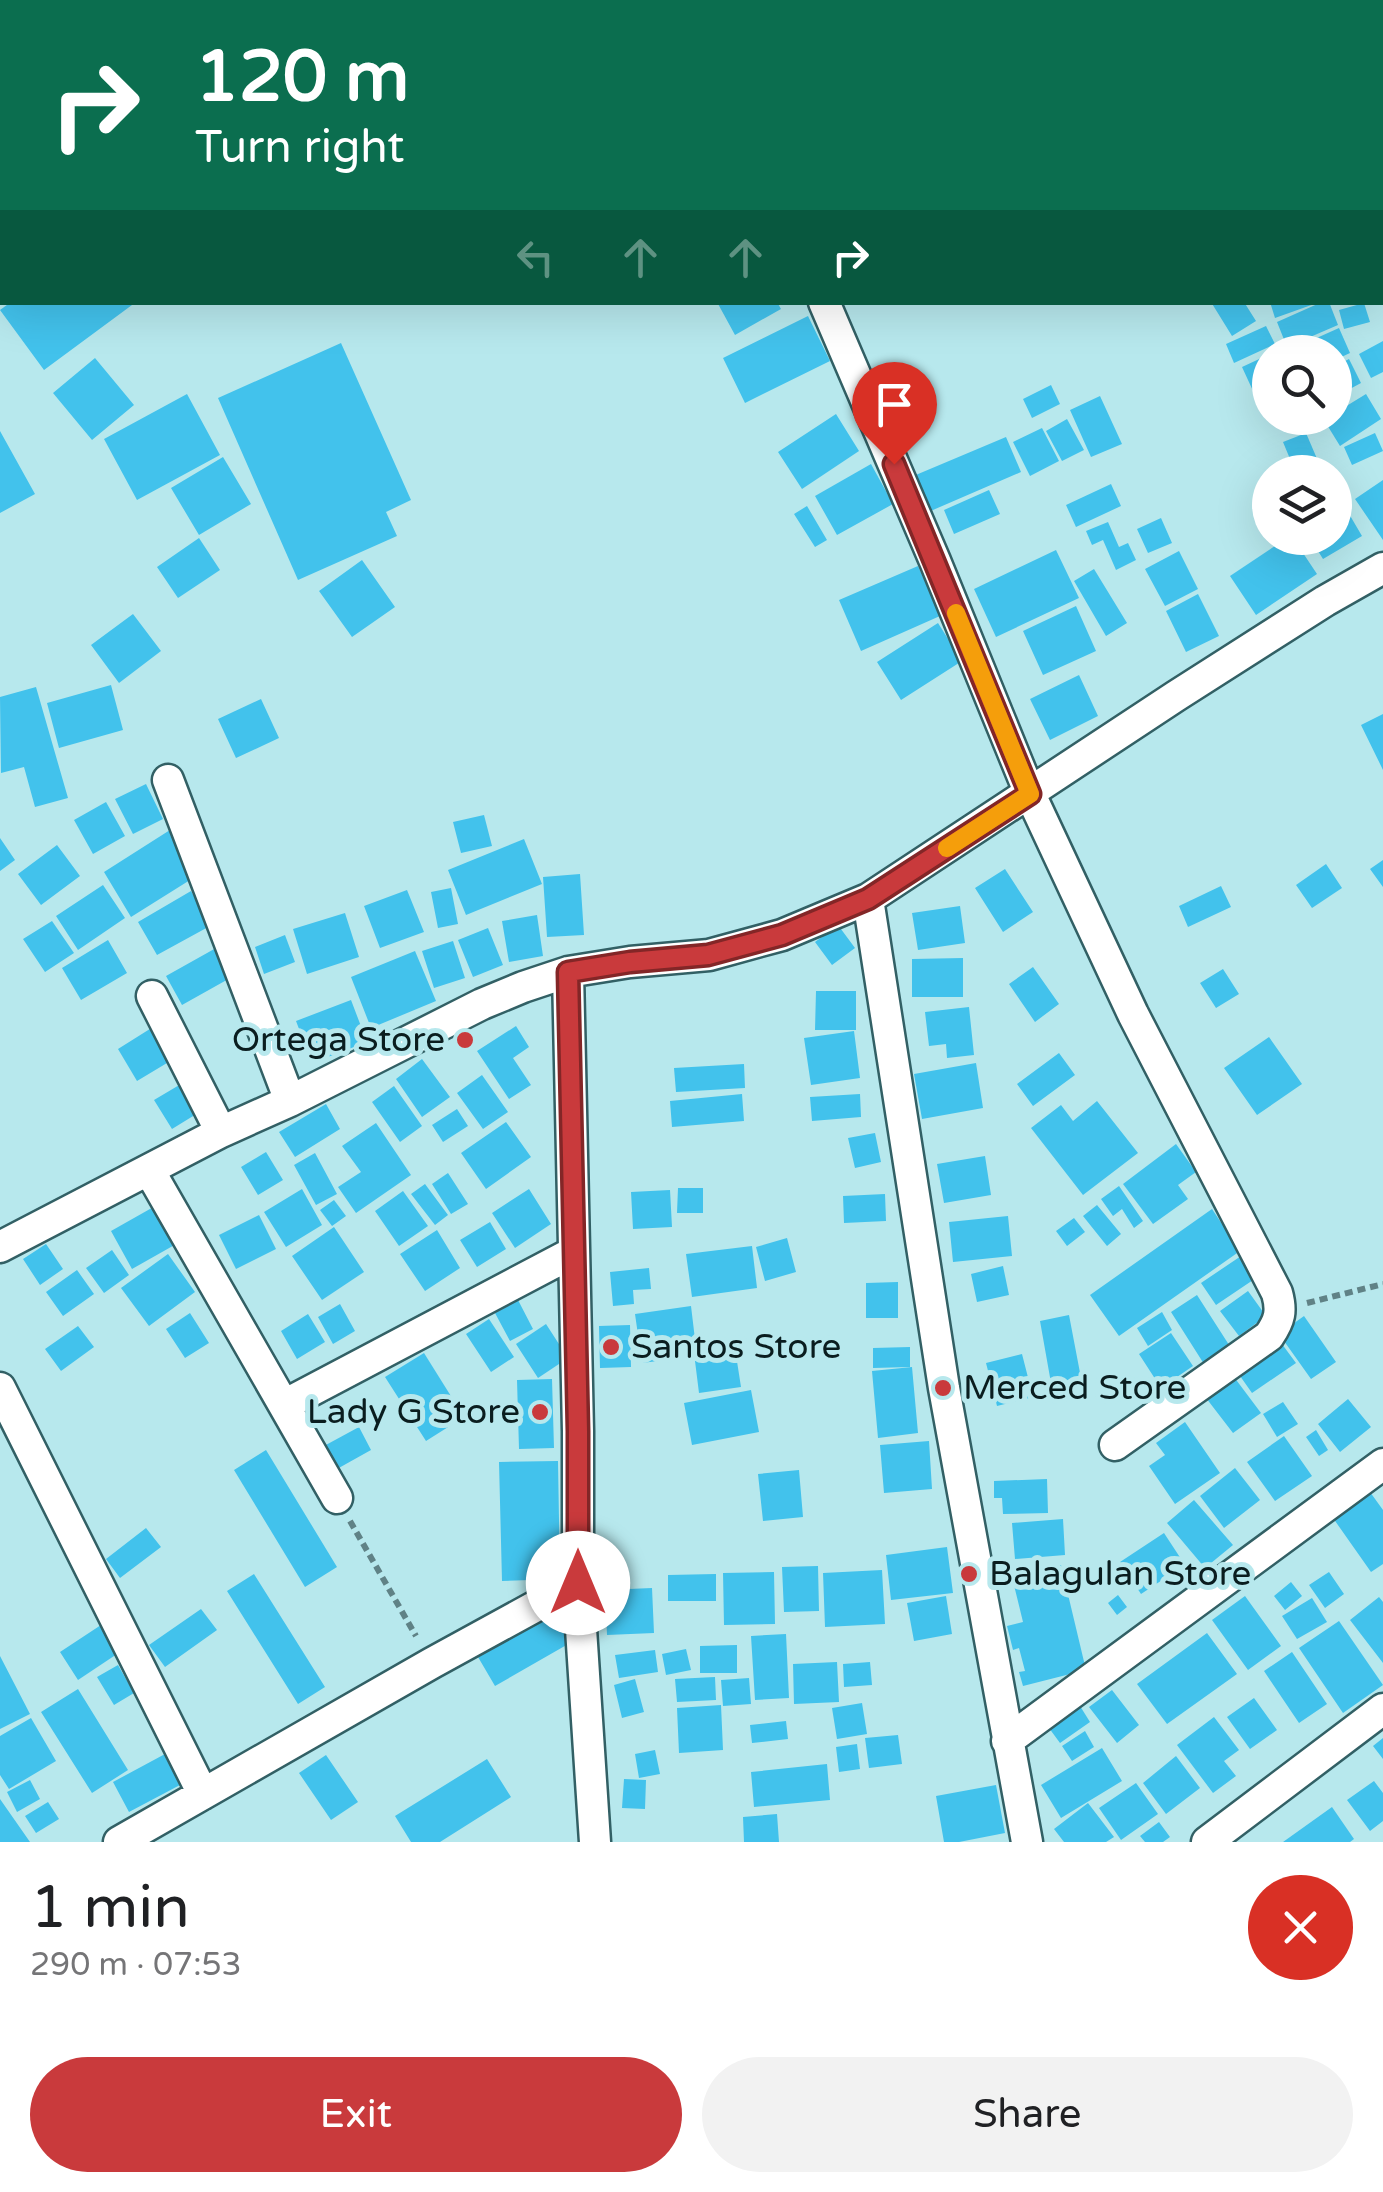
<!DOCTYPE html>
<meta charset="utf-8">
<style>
body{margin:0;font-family:"Varela Round",sans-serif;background:#f2f2f2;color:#202124;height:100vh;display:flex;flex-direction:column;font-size:38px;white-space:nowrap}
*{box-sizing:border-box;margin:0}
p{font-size:32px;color:#757577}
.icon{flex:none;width:55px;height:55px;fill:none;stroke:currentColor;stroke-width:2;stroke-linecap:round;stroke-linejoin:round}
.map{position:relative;height:1842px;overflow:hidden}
.panel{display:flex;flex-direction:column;background:#fff;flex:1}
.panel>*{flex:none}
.top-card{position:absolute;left:0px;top:0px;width:1385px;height:305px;box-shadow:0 10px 40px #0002;background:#0b6e4f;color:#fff;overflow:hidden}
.buttons{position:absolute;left:1252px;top:335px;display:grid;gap:20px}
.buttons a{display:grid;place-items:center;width:100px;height:100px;border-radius:50%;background:#fff;box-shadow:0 10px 40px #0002;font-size:50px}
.pin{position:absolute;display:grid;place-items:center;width:85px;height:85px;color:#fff;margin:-102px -42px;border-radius:50% 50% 50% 0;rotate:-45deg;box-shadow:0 0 10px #0007}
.pin .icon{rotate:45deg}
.me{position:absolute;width:110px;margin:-55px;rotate:0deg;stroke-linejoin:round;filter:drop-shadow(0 0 8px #0008)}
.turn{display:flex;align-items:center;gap:35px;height:210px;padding:0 30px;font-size:45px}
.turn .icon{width:130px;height:130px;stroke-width:2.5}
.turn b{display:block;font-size:70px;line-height:85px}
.lanes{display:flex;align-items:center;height:95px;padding:0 30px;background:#0003;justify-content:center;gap:50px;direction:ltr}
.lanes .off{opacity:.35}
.round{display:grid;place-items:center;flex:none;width:105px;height:105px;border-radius:52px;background:#f2f2f2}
.summary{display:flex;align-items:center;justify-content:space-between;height:170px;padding:0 30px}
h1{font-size:60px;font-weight:600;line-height:75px}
.primary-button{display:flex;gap:20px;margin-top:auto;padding:20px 30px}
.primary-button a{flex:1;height:115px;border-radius:60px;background:#c93a3c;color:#fff;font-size:40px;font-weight:600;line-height:115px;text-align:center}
.primary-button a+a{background:#f2f2f2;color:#202124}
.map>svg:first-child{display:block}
.building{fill:#42c2ec}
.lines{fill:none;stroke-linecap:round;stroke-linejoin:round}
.street-casing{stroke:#326065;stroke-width:35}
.secondary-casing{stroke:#326065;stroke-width:45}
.path{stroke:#608286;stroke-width:6;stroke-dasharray:8 5;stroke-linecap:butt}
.street{stroke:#fff;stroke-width:30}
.secondary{stroke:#fff;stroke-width:40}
.route-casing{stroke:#832627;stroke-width:25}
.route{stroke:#c93a3c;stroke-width:18}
.slow{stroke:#f59e0b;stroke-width:18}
.poi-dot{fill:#c93a3c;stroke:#b7e8ed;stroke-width:4}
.labels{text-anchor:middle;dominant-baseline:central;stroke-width:10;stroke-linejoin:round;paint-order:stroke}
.poi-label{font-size:35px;fill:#0a1d1f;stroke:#b7e8ed;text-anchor:start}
</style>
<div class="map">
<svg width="1383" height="1842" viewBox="0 0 1383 1842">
<rect width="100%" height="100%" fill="#b7e8ed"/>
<path class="building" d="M11,302H130L132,305L44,370L0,310Z
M717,302H777L781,309L735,335Z
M1211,302H1244L1256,321L1232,336Z
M1270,302H1317V303L1275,318Z
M1322,302H1329L1338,325L1287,347L1277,322Z
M1364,303L1370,322L1344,329L1339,310Z
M808,316L830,361L745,403L723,358Z
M1266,326L1275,344L1234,363L1226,344Z
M1339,328L1350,353L1335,360V352H1294L1292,349Z
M1383,341V372L1371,378L1359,354Z
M341,343L411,500L386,512L397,536L298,580L218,398Z
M1270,354V416L1266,419L1242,367Z
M95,358L134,405L92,440L53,393Z
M1349,359L1361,383L1335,397V366Z
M1051,385L1060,404L1032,418L1023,399Z
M187,394L220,455L137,500L104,439Z
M1366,394L1381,419L1340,446L1324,420L1335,418V413Z
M1100,396L1122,444L1091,457L1070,410Z
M836,414L859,451L802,489L778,452Z
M1067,419L1084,450L1062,461L1046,431Z
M1042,428L1059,461L1030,476L1013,442Z
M0,431L35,494L0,513Z
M1306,433L1318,461L1295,471L1283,442Z
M1375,433L1383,451L1352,465L1344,447Z
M1006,437L1021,472L926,513L911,477Z
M223,457L251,504L199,535L171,488Z
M871,464L893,504L837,535L815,496Z
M1383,480V540L1355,499Z
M1111,484L1121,506L1076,527L1066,505Z
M989,490L1000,514L954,534L944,510Z
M807,506L827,540L815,547L794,514Z
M1345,507L1362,536L1323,559L1310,538H1335V513Z
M1161,518L1172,543L1148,553L1137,529Z
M1108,522L1119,547L1128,543L1136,560L1116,570L1103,540L1092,545L1086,531Z
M199,538L220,570L178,598L157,567Z
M1287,538H1293L1317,574L1256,615L1230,576Z
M1056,550L1079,598L996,637L974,589Z
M1179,551L1198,589L1165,606L1145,569Z
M362,560L395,607L352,637L319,591Z
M918,566L940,616L861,651L839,600Z
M1094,569L1127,623L1106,636L1074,581Z
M1198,594L1219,636L1186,652L1166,611Z
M1076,606L1096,651L1043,675L1023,631Z
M133,614L161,651L119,683L91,645Z
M938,623L962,661L901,700L877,662Z
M1079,675L1098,716L1050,740L1030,699Z
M111,685L123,730L59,748L47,703Z
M36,687L68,798L35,807L24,767L1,773L0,697Z
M261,699L279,738L236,758L218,719Z
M1383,714V770L1361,725Z
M146,784L163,819L133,834L115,799Z
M106,802L125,836L93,854L74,820Z
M484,815L492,846L461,853L453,822Z
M170,830L198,875L131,917L104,872Z
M0,838L15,860L0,871Z
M524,839L542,884L466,915L448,870Z
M57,845L80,876L41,905L18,874Z
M1383,860V887L1370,869Z
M1326,864L1342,888L1312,908L1296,885Z
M1005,869L1033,912L1003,932L975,888Z
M580,874L584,935L547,937L543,877Z
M103,885L125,918L78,950L56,916Z
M1221,886L1231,907L1188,927L1179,906Z
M451,888L458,924L438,928L431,892Z
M407,890L424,932L380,948L364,906Z
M191,891L210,926L157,955L138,922Z
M960,906L965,943L918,950L912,913Z
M345,913L359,957L307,974L293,929Z
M537,915L543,956L509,962L502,921Z
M52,921L74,953L45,972L23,939Z
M838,925L855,948L832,965L815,942Z
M488,928L503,965L473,977L458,940Z
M285,935L295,962L264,974L255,947Z
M108,940L127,973L81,1000L62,968Z
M453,941L465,978L434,988L422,951Z
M216,948L232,977L182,1005L166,976Z
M415,951L436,1001L371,1028L351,977Z
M963,958V997H912V959Z
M1033,967L1059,1004L1035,1022L1009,984Z
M1223,969L1239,994L1216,1008L1200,983Z
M816,991H856V1030H815Z
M351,1000L367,1042L312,1063L296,1021Z
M969,1007L974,1055L947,1058L946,1044L929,1046L925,1012Z
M516,1026L529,1047L513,1058L531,1085L509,1099L477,1051Z
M153,1027L172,1060L137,1081L118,1049Z
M854,1031L860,1078L811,1085L804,1038Z
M1269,1037L1302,1084L1257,1115L1224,1068Z
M1059,1053L1075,1075L1033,1106L1017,1084Z
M422,1059L450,1097L422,1117L396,1079Z
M976,1063L983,1108L922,1119L914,1074Z
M744,1064L745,1088L676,1092L674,1068Z
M482,1075L508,1112L483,1129L457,1093Z
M181,1084L198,1113L172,1129L154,1100Z
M394,1086L422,1126L400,1142L372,1102Z
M742,1094L744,1121L672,1127L670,1101Z
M860,1094L861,1117L812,1121L810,1097Z
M1097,1101L1138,1153L1083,1195L1031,1128L1061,1105L1073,1121Z
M326,1104L340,1129L295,1157L279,1132Z
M457,1109L468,1126L443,1142L432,1125Z
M506,1122L531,1157L486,1189L461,1153Z
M376,1123L411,1175L356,1213L338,1187L361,1172L342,1146Z
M875,1133L881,1162L855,1168L848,1138Z
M1176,1144L1196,1172L1178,1185L1188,1199L1153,1224L1123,1184Z
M266,1152L283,1180L258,1195L241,1167Z
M315,1153L337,1194L316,1205L294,1165Z
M985,1156L991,1195L944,1203L937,1164Z
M448,1173L468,1204L451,1214L432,1184Z
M425,1184L448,1215L435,1225L411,1194Z
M1119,1186L1143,1221L1134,1228L1122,1209L1113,1216L1101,1199Z
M678,1188H703V1213H677Z
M302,1189L322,1225L286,1247L264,1212Z
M529,1189L551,1224L515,1248L492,1213Z
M670,1190L672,1227L633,1229L631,1192Z
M403,1191L428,1226L399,1246L375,1211Z
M885,1194L886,1221L844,1223L843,1196Z
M334,1200L346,1216L332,1226L320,1210Z
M157,1205L178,1243L132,1269L111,1231Z
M1097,1205L1121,1234L1107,1246L1083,1216Z
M1212,1209L1240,1251L1119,1336L1090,1295Z
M259,1215L276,1249L236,1269L219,1235Z
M1008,1216L1012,1256L953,1262L949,1222Z
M1074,1218L1085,1232L1067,1246L1056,1231Z
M490,1222L506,1249L477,1267L460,1240Z
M334,1227L364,1272L322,1300L292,1256Z
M437,1230L460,1268L425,1291L400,1254Z
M787,1238L796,1272L765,1281L756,1247Z
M46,1244L63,1269L40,1285L23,1259Z
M752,1246L757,1288L692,1297L686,1254Z
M112,1250L129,1275L104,1293L86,1268Z
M168,1254L195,1292L149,1326L121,1288Z
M1244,1254L1259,1276L1216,1305L1201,1283Z
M1003,1266L1009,1295L977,1302L971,1274Z
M649,1268L651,1289L633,1290L634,1304L613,1306L610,1272Z
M77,1270L94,1294L63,1316L46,1292Z
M898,1282V1318H866V1283Z
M1248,1291L1266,1316L1239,1336L1220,1311Z
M1197,1295L1231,1348L1204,1364L1171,1312Z
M518,1300L533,1329L510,1341L495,1313Z
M340,1304L355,1331L333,1344L318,1317Z
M691,1306L697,1356L642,1363L635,1314Z
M1162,1312L1172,1330L1148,1346L1137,1328Z
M190,1313L209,1343L185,1358L166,1329Z
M308,1314L325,1342L297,1359L281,1331Z
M1069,1315L1081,1378L1051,1383L1040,1321Z
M1304,1316L1336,1362L1311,1379L1279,1334Z
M489,1319L514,1357L491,1372L466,1334Z
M546,1324L568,1358L538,1378L516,1344Z
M630,1325L631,1367L600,1368L599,1326Z
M78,1326L94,1347L61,1371L45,1349Z
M1171,1333L1193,1366L1161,1388L1139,1354Z
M1276,1336L1296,1363L1252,1393L1233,1366Z
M910,1347V1367L873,1368V1348Z
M424,1353L464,1417L426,1441L385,1377Z
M1022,1354L1033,1397L997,1406L986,1363Z
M736,1355L741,1387L699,1393L695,1361Z
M912,1367L918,1433L878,1438L872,1371Z
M1231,1373L1261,1413L1233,1433L1203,1394Z
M552,1379L554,1448L519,1449L517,1380Z
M751,1390L759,1432L692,1445L684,1403Z
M1348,1399L1371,1427L1340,1452L1318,1424Z
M1283,1402L1298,1424L1277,1437L1263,1414Z
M1185,1422L1220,1473L1175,1504L1149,1466L1165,1455L1156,1443Z
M359,1427L371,1450L337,1469L324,1446Z
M1316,1430L1328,1450L1319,1456L1306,1437Z
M1284,1436L1312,1476L1275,1501L1247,1462Z
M929,1441L932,1489L884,1493L880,1445Z
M266,1450L337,1567L305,1587L234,1470Z
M558,1461L560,1579L502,1581L499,1462Z
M1235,1468L1260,1500L1224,1528L1200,1496Z
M799,1470L803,1517L763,1521L758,1474Z
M1047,1479L1048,1513L1003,1514L1002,1498H994V1481Z
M1370,1492L1383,1510V1564L1371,1572L1333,1518Z
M1194,1500L1233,1545L1205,1568L1167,1523Z
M1063,1519L1065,1555L1015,1559L1012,1523Z
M146,1528L161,1547L120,1578L106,1559Z
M1164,1533L1185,1565L1141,1594L1120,1562Z
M947,1547L953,1593L891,1600L886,1555Z
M1061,1565L1086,1670L1023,1686L1019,1672L1025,1671L1019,1648L1013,1650L1007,1626L1023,1622L1012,1577Z
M818,1566L819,1611L784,1612L782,1567Z
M882,1570L885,1624L825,1627L823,1573Z
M774,1572L775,1624L724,1625L723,1573Z
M1329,1572L1344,1594L1325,1608L1309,1585Z
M254,1574L325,1687L298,1704L227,1591Z
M716,1574V1601H668V1575Z
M1291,1582L1302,1596L1285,1610L1274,1596Z
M652,1588L654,1633L607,1635L605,1590Z
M1118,1595L1127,1607L1117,1615L1108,1603Z
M946,1596L952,1634L914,1641L907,1603Z
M1245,1596L1281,1646L1248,1670L1212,1620Z
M1379,1597L1383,1602V1663L1350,1620Z
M1312,1598L1327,1622L1297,1639L1282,1616Z
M201,1609L217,1630L165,1667L149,1645Z
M553,1614L570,1643L495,1686L478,1657Z
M1339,1621L1383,1685L1343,1713L1299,1648Z
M101,1625L120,1652L78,1680L60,1652Z
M1207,1633L1237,1674L1167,1724L1137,1684Z
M786,1634L789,1698L755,1700L751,1636Z
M737,1645V1673H700V1646Z
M686,1649L691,1670L666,1675L662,1654Z
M655,1650L658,1672L619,1678L615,1655Z
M1292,1652L1327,1704L1299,1723L1264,1671Z
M0,1656L30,1714L0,1729Z
M837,1662L839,1702L794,1704L793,1664Z
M870,1662L872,1685L844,1687L843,1664Z
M118,1665L134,1693L114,1705L97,1677Z
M715,1677L716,1700L677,1702L675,1679Z
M749,1678L751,1704L723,1706L721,1680Z
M635,1679L644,1712L622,1718L614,1685Z
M78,1689L128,1770L92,1793L41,1712Z
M1112,1690L1139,1725L1117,1743L1089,1707Z
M1254,1698L1277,1730L1250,1749L1227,1717Z
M862,1703L867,1734L837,1739L832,1708Z
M721,1705L723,1750L679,1753L677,1708Z
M1080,1706L1090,1722L1060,1743L1049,1728Z
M1214,1717L1239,1750L1224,1761L1236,1776L1213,1793L1177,1745Z
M31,1718L56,1761L9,1789L0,1775V1736Z
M786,1721L788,1739L752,1743L750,1725Z
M1085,1731L1094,1747L1072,1761L1062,1746Z
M898,1735L902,1764L869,1768L865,1738Z
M1383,1738V1759L1373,1746Z
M857,1744L860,1769L839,1772L836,1747Z
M1102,1748L1122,1781L1061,1818L1041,1785Z
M655,1750L660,1774L639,1778L635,1754Z
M165,1754L180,1785L129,1812L113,1782Z
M326,1755L358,1802L331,1820L299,1773Z
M1176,1756L1200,1788L1166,1814L1143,1783Z
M487,1759L511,1797L440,1842H411L395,1816Z
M827,1764L830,1800L754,1807L751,1772Z
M624,1779L646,1780L645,1809L622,1808Z
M30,1780L40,1799L17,1812L7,1792Z
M1374,1781L1383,1793V1821L1370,1831L1347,1800Z
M1136,1783L1158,1814L1121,1840L1099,1808Z
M996,1785L1005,1833L959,1842H944L936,1796Z
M0,1799L30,1842H0Z
M48,1802L59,1819L36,1833L25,1816Z
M1088,1803L1114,1837L1106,1842H1064L1054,1829Z
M1332,1807L1354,1839L1350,1842H1283Z
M777,1814L779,1842H744L743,1817Z
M1159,1822L1170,1837L1163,1842H1145L1140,1836Z"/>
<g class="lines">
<defs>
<path id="street" d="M824,302L935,561L1030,794L1133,1014L1277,1293C1282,1311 1280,1320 1269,1336L1115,1445
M168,780L290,1101
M868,899L944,1388L1027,1842
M568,972L578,1431V1583L595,1842
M152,996L221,1132
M149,1170L337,1498
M0,1247L221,1132L290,1101L482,1004L523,987L568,972L630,962L709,955L782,935L868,899L1176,696L1325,601L1383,568
M0,1388L203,1794
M284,1405L574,1252
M1007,1741L1383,1464
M119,1842L432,1663L578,1583
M1207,1842L1383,1709"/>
<path id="secondary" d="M145,2L148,0
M0,132L2,130"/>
</defs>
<use href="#street" class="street-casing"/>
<use href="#secondary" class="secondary-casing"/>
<path class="path" d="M1307,1303L1383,1284
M350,1521L416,1636"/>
<use href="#street" class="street"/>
<use href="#secondary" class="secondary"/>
</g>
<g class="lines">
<defs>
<path id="route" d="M578,1583V1431L568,972L630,962L708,955L782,935L868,899L1030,794L894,464"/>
</defs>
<use href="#route" class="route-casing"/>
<use href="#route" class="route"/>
<path class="slow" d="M947,848L1030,794L956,613"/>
</g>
<g class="poi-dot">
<circle cx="465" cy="1040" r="10"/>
<circle cx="611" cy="1347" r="10"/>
<circle cx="943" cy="1388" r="10"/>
<circle cx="540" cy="1412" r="10"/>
<circle cx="969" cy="1574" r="10"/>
</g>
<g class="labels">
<g class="poi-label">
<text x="445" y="1040" text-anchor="end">Ortega Store</text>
<text x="631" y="1347">Santos Store</text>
<text x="963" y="1388">Merced Store</text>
<text x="520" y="1412" text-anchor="end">Lady G Store</text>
<text x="989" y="1574">Balagulan Store</text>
</g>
</g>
</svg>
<div class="buttons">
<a><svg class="icon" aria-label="search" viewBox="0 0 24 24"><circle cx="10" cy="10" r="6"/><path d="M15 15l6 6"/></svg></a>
<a><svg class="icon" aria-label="layers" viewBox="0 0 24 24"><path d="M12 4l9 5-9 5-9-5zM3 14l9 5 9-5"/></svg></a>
</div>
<div class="pin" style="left:894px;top:464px;background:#d93025"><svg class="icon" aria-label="arrive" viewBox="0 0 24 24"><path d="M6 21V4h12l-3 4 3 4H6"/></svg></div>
<svg class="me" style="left:578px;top:1583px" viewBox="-20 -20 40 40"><circle r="19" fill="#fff"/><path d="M0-13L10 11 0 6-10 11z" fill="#c93a3c"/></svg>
<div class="top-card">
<div class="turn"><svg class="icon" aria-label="right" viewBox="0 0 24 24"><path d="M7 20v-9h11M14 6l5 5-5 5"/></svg><div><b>120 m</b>Turn right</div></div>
<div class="lanes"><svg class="icon off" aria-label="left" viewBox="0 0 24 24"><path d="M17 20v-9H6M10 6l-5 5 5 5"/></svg><svg class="icon off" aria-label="ahead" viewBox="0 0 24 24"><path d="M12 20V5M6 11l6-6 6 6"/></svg><svg class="icon off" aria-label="ahead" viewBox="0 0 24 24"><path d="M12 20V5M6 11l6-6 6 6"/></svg><svg class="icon" aria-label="right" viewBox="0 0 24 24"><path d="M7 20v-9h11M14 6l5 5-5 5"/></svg></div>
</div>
</div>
<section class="panel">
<div class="summary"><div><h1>1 min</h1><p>290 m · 07:53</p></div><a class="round" style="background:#d93025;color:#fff"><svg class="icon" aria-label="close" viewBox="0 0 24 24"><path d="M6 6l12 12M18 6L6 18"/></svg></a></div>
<div class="primary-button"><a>Exit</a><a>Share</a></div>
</section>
